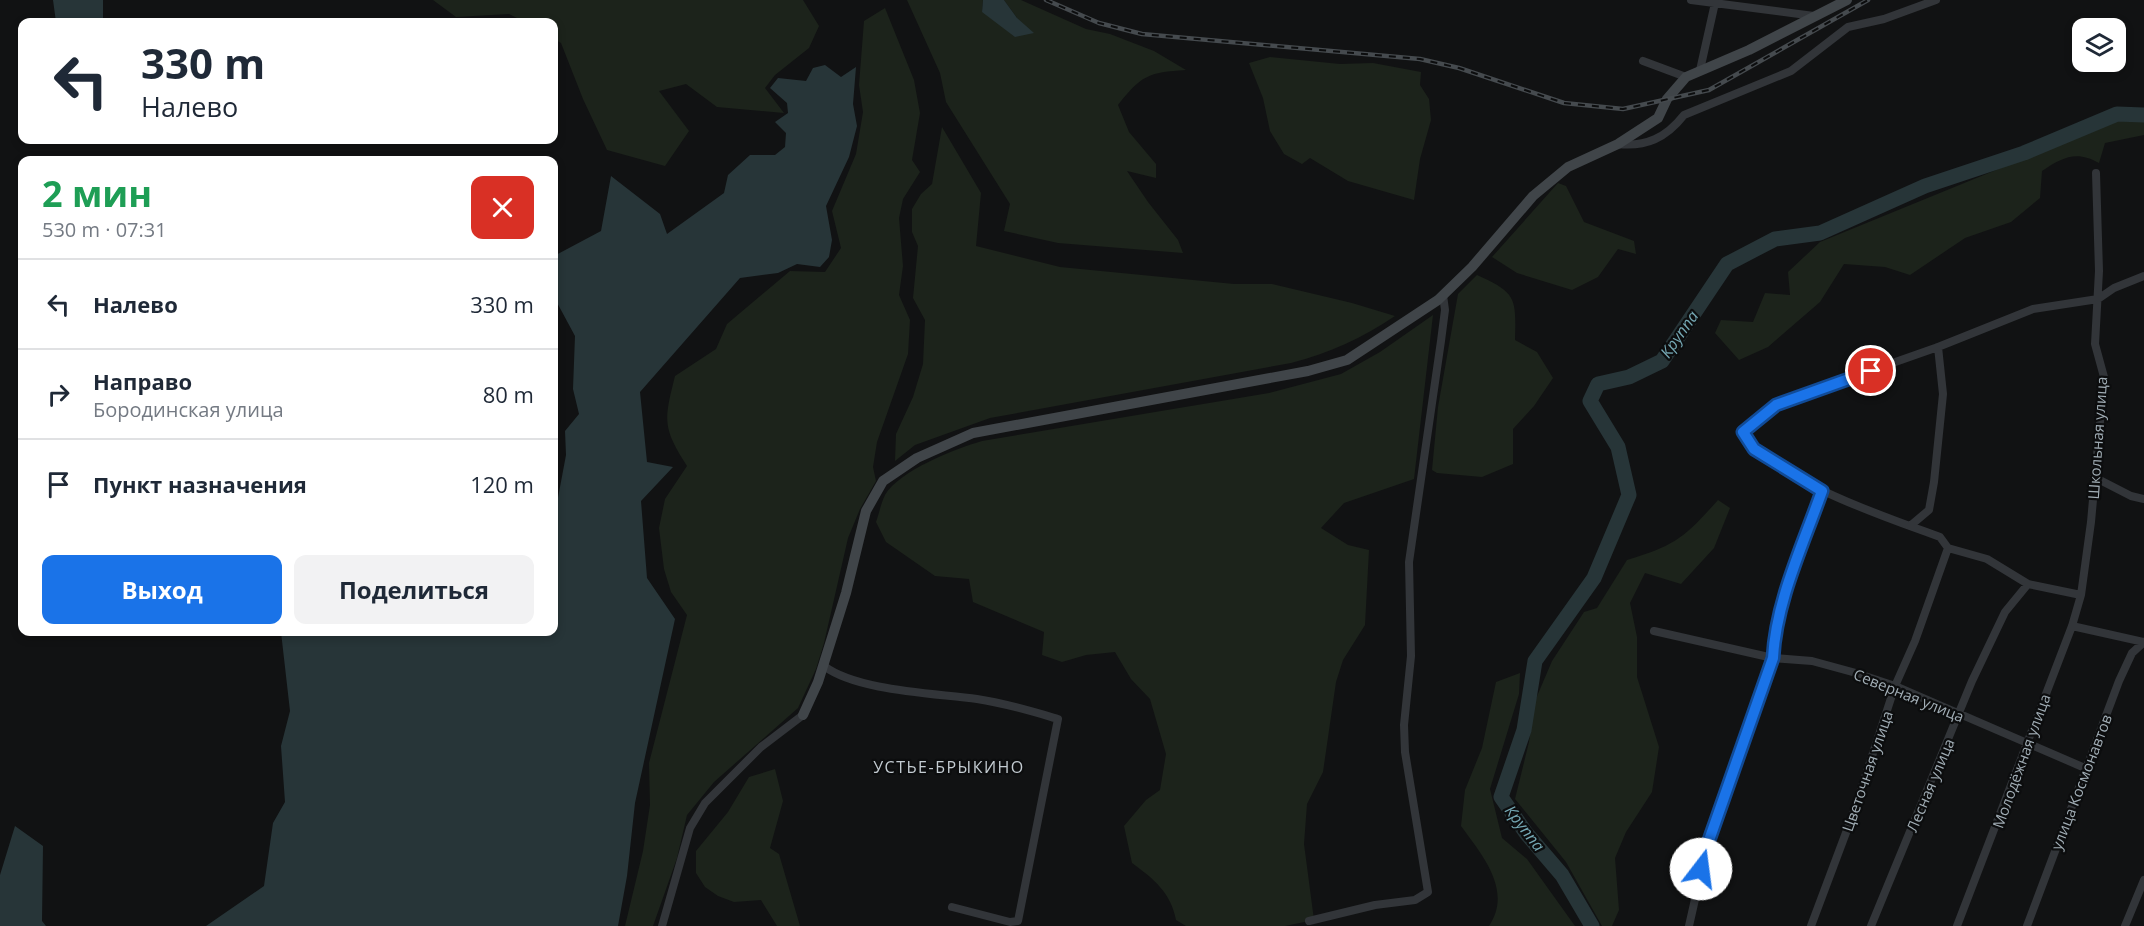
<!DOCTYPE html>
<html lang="ru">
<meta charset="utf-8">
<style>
body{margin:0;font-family:"Open Sans",sans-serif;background:#f2f2f3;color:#1f2937;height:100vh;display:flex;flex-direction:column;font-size:22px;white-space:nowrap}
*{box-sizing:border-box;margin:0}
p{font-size:20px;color:#747a83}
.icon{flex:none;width:33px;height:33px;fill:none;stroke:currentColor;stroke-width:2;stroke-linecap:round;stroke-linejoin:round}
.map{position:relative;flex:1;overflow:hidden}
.sheet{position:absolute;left:18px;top:156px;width:540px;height:480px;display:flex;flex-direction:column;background:#fff;border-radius:12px;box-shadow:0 3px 9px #0003}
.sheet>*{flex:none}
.top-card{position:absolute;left:18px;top:18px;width:540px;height:126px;border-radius:12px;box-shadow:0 3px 9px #0003;background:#fff;color:#1f2937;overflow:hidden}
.controls{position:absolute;left:2072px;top:18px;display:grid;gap:12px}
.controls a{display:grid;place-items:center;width:54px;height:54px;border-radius:12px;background:#fff;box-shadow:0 3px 9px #0003;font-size:30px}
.pin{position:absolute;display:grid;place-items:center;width:51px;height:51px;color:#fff;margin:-26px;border:3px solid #fff;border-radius:50%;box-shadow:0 2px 6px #0007}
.me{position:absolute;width:66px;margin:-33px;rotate:15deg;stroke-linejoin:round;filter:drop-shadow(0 0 4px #0008)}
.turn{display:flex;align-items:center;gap:21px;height:126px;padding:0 24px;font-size:27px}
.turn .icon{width:78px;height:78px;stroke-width:2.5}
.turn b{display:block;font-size:42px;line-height:51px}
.round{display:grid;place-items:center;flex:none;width:63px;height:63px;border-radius:12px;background:#f2f2f3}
.headline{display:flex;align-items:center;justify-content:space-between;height:102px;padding:0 24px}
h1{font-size:36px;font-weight:700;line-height:45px;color:#1e9e55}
.button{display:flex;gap:12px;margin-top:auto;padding:12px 24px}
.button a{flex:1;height:69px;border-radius:12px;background:#1a73e8;color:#fff;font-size:24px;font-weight:700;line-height:69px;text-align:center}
.button a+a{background:#f2f2f3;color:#1f2937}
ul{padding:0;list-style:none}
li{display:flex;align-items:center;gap:18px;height:90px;padding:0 24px;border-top:2px solid #e0e1e3}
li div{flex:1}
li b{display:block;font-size:22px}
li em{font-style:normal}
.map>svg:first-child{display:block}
.green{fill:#1c231b}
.water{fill:#273538}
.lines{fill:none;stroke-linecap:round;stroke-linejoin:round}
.river{stroke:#273538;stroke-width:15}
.street{stroke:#323539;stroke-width:8}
.secondary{stroke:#404549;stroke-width:10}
.rail-casing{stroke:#454a4e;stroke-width:4.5}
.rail{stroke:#0c0d0e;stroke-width:2;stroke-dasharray:7;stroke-linecap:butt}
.route-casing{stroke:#114b97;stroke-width:15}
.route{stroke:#1a73e8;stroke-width:10}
.labels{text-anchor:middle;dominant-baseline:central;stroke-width:4.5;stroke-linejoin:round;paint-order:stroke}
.street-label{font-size:15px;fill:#a1adb5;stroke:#0c0d0e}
.water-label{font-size:16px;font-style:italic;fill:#75a8b4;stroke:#0c0d0e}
.neighbourhood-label{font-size:16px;letter-spacing:1.5px;fill:#c3cbd1;stroke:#0c0d0e}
</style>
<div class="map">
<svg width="2144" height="926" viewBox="0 0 2144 926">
<rect width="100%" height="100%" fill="#111213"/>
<path class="green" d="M433,0H803L819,26L809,48L775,75L765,88L784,113L717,107L686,84L659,91L689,131L665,166L607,150L583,99L561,43L554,39V22H525L509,14L456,17Z
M907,0H983L982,12L1017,18L1004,0H1021L1086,29L1110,34L1154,51L1186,70C1148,72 1141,76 1118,105L1129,132L1156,164V178L1127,171L1148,202L1178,240L1183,253L1058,243L1004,231L1010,204L946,102L940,73Z
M885,8L914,80L920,113L912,160L920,172L903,199L899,218L903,266L899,295L910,320L908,354L877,442L873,467L876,481L860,509L848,538L824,643L816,669L798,708L714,782L687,815L677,858L653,926H625L643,851L650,805L649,763L687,615L671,592L664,569L659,528L665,499L687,466C662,427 664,420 675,376L716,349L727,324L790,271L825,272L841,248L832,211L856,154L863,112L859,85L864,21Z
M1270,57L1340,64L1373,63L1421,72L1420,85L1429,99L1431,120L1420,159L1414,200L1348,181L1310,158L1302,164L1284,154L1270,131L1263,98L1249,63Z
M2118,120H2144V135L2105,143L2099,163C2077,150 2062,157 2042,171L2040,198L2011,222L1965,238L1910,275L1885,267L1844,264L1820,302L1768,347L1739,360L1715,333L1721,320L1753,322L1765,293L1790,295L1788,272L1820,242Z
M942,127L981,193L976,246L1060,267L1234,284H1272L1352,303L1395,316C1362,338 1330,353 1291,363L990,418L915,445L895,461L896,434L913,397L923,364L925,320L913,298L918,246L912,232V209L921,194L932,184Z
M1558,183L1566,186L1584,222L1634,241L1636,254L1618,249L1598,277L1572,290L1517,273L1492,257Z
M1477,275C1517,293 1516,298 1515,340L1537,352L1553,378L1534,406L1513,429V464L1482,477L1437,473L1432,470L1438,407L1458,294Z
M1433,315L1414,479L1344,503L1321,528L1348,545L1369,550L1365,625L1343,660L1336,682L1323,772L1307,804L1304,844L1314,920L1285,926H1186L1176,920C1171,893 1154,879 1132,863L1124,826L1146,800L1160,790L1166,754L1150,699L1131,679L1115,652L1086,655L1062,662L1042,655L1044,632L973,602L969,579L935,576L886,542L876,522C879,514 881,503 885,495C900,470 955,449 982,441L1269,393L1341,374L1380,352Z
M1718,500L1730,508L1714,548L1681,584L1645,573L1630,603L1637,637V677L1659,747L1652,792L1626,832L1615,858L1619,910L1612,926H1602L1566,862L1515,799L1529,742L1535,701L1552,661L1584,612L1597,608L1627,560C1676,545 1684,538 1718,500Z
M1520,673L1519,694L1490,789L1502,838L1527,859L1575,926H1489C1513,890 1482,855 1461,826L1465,790L1482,748L1496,682Z
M775,769L783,801L770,848L779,854L800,926H777L761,900L734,902L718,896L705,887L696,873V851L728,812L749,777Z"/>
<path class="water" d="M53,0H103V22H56Z
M983,0H1004L1017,18L1034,33L1015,37L982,12Z
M825,65L841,77L856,67L853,104L857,126L849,157L826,206L832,240L829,257L820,267L797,264L778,273L740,278L640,392L647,462L673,467L641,501L647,578L675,619L635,803L627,876L618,926H206L264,886L273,823L285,802L281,746L290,711L281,632H554V519L566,455L565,431L579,414L573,389L575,336L554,297V256L601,231L611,176L660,214L667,234L724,193L728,175L750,155H775L785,147L786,133L775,122L788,113L787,103L770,88L778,78L806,81L813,68Z
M15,826L43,846L42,921L46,926H0V875Z"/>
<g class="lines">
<path class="river" d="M1592,926L1562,875L1526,833L1501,797L1524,730L1535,661L1594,578L1629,495L1618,447L1590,401L1598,384L1629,377L1662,361L1727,264L1775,239L1820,233L1925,186L2024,153L2117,114L2144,115"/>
<path class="street" d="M1691,0L1814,16
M1643,61L1686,77
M1700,70L1715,3
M1618,144C1646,147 1666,138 1684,115L1791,71L1848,27L1884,19L1936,0
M2094,477L2131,496L2144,499
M1910,526L1929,510L1934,482L1943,394L1938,347
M2081,595L2028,584L1987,559L1948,548L1940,537C1883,516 1777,482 1743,432L1776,404L1938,347L2033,309L2098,299L2114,288L2144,276
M2072,626L2144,642
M1654,631L1773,658L1812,661L1856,673L1895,686L2085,768
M824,666C857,691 934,693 977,699C1005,703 1031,711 1058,719L1018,921L1010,922L952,907
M1309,921L1375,905L1415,900L1428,892L1405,752L1404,725L1411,656L1409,562L1441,341L1445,310L1443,295
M662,926L690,828L705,803L761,747L803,715
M1689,926L1707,846L1773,658C1776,601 1803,545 1822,491
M1811,926L1853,814L1895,686L1915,641L1948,548
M1871,926L1972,681L2005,612L2028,584
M1957,926L2072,626L2081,595L2091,522L2104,377L2095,344L2099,271L2096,173
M2027,926L2119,681L2132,653L2144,642
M2125,926L2144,880"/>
<path class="secondary" d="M803,715L818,682L846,593L866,511L883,481L917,458L973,433L1308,371L1347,360L1438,300L1472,267L1533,196L1568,167L1618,144L1658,118L1667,99L1686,77L1749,50L1847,0"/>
<defs>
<path id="rail" d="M1046,0L1099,23L1142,34L1420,59L1459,68L1564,103L1623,109L1709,90L1868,0"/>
</defs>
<use href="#rail" class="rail-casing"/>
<use href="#rail" class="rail"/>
</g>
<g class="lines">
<defs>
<path id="route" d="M1701,869L1707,846L1773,658C1776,601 1803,545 1822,491L1754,449L1743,432L1776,405L1871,371"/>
</defs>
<use href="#route" class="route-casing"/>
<use href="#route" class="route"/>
</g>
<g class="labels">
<g class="street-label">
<text transform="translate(2097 438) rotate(-86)">Школьная улица</text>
<text transform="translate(1909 695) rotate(22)">Северная улица</text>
<text transform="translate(2021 761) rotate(-70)">Молодёжная улица</text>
<text transform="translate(1867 771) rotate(-71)">Цветочная улица</text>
<text transform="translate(2081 782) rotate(-69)">улица Космонавтов</text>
<text transform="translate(1930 785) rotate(-67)">Лесная улица</text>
</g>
<g class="water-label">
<text transform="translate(1679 334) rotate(-55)">Круппа</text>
<text transform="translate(1525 828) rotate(52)">Круппа</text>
</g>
<g class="neighbourhood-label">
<text x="949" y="767">УСТЬЕ-БРЫКИНО</text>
</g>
</g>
</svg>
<div class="controls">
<a><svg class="icon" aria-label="layers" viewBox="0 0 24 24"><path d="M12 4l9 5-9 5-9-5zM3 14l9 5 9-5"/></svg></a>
</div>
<div class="pin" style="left:1871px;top:371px;background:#d93025"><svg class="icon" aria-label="arrive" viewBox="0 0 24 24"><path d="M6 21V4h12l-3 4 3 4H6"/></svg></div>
<svg class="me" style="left:1701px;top:869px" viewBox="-20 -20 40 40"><circle r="19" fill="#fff"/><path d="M0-13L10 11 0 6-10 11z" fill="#1a73e8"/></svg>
<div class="top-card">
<div class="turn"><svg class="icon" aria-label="left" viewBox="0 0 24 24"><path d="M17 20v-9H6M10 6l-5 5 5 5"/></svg><div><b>330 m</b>Налево</div></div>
</div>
<section class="sheet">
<div class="headline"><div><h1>2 мин</h1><p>530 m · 07:31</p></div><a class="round" style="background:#d93025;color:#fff"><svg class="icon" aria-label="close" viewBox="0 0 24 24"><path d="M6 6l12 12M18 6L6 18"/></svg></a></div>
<ul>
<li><svg class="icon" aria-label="left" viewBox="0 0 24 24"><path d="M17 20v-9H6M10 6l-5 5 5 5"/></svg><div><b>Налево</b></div><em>330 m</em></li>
<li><svg class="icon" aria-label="right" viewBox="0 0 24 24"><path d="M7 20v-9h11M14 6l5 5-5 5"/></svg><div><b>Направо</b><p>Бородинская улица</p></div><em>80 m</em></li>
<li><svg class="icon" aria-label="arrive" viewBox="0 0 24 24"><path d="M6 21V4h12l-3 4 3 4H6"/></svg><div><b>Пункт назначения</b></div><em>120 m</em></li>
</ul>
<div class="button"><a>Выход</a><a>Поделиться</a></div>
</section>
</div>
